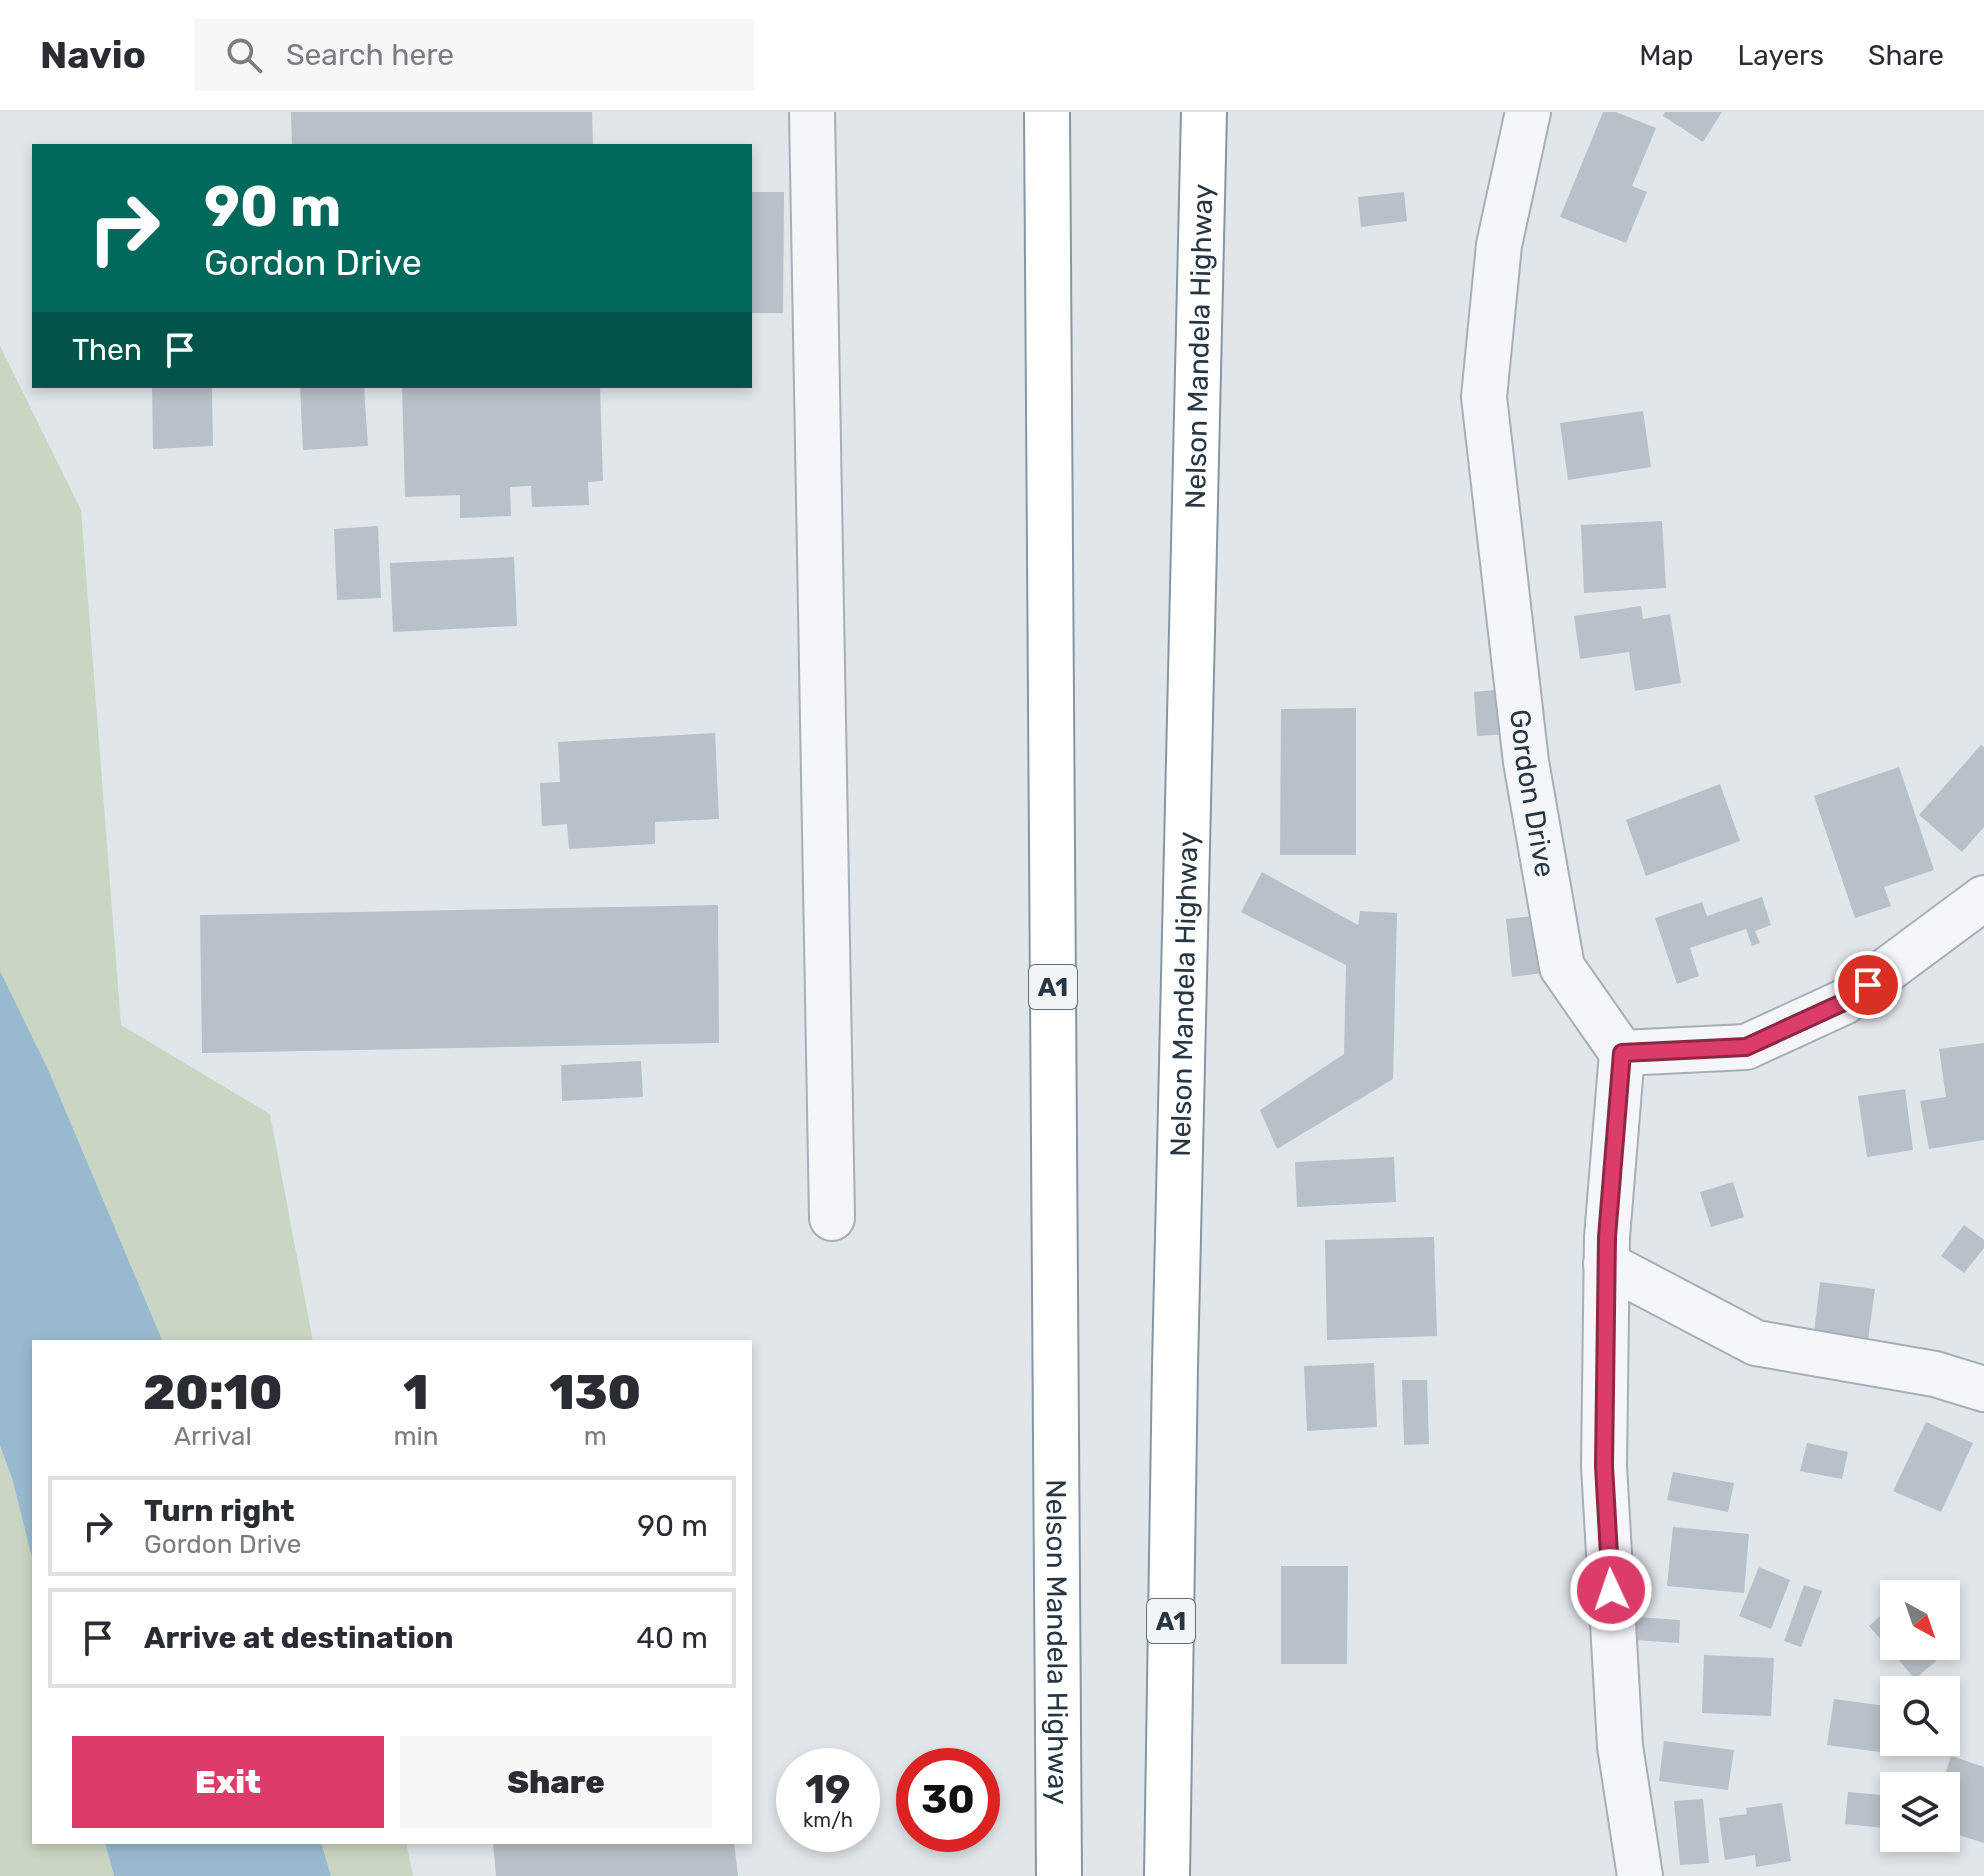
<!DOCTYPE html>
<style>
body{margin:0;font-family:Rubik,sans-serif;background:#f7f7f7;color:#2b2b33;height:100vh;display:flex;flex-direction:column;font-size:30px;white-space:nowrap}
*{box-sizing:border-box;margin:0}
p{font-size:26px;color:#7c7c81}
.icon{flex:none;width:44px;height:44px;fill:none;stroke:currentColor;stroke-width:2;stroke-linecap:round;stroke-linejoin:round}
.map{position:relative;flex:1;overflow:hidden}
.side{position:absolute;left:32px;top:1228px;width:720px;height:504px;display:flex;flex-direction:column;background:#fff;border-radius:0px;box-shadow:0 4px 12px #0003}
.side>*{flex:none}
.guide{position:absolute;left:32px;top:32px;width:720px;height:244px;border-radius:0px;box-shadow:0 4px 12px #0003;background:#00695c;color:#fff;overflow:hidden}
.needle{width:52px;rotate:140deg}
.controls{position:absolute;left:1880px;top:1468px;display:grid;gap:16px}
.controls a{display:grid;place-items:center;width:80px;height:80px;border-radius:0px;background:#fff;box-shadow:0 4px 12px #0003;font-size:40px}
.speed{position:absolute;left:776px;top:1636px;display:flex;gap:16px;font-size:40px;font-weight:700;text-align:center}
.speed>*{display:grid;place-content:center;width:104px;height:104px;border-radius:50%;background:#fff;box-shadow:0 4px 12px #0003;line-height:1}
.speed small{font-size:20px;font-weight:400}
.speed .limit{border:12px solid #d22;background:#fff;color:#111}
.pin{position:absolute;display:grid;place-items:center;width:68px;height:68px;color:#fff;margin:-34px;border:4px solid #fff;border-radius:50%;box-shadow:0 2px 8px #0007}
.me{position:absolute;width:88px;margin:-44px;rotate:357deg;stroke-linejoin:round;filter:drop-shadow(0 0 6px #0008)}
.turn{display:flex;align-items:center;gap:28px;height:168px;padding:0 40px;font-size:36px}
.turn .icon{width:104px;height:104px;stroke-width:2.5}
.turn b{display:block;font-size:56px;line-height:68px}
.then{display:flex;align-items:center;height:76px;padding:0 40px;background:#0003;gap:16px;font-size:30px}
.eta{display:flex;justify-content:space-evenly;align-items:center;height:136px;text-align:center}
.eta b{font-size:48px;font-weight:800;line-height:56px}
.action{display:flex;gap:16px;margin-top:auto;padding:16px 40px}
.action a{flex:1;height:92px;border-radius:0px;background:#db3c68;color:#fff;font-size:32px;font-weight:800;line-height:92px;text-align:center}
.action a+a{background:#f7f7f7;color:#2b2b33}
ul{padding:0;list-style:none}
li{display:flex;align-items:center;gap:24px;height:100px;margin:0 16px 12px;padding:0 24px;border:4px solid #e1e1e2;border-radius:0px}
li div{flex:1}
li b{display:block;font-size:30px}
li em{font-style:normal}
header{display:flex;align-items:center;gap:48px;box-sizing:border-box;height:112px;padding:0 40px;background:#fff;border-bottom:2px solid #e1e1e2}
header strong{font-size:38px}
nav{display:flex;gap:44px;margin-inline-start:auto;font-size:28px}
.search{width:560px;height:72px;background:#f7f7f7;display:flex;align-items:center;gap:20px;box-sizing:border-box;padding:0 28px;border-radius:0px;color:#7c7c81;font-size:30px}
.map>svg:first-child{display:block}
.green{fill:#c9d6c1}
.water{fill:#99bace}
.building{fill:#b8c0c9}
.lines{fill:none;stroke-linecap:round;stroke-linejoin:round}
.minor-casing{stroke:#a6aeb6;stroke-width:48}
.highway-casing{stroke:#8796a3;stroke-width:48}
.minor{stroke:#f4f6f9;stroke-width:44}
.highway{stroke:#fff;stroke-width:44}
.route-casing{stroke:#8e2744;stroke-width:20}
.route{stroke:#db3c68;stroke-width:14}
.labels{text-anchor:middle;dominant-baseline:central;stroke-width:8;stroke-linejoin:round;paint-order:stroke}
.shield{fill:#f1f5f8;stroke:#646f7a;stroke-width:2}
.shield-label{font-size:26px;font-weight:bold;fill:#283644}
.street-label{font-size:28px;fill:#283644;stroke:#f1f5f8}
</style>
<header>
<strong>Navio</strong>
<div class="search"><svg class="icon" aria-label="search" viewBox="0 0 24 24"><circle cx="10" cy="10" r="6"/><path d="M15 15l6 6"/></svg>Search here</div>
<nav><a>Map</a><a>Layers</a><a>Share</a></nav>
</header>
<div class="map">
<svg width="1984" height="1764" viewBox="0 0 1984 1764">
<rect width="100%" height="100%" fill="#e1e6eb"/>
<path class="green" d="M0,234L81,398L121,913L270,1002L313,1230H163L48,957L0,859Z
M0,1334L12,1366L34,1454V1730H105L114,1764H0Z
M321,1730H406L413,1764H331Z"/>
<path class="water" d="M0,859L48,957L163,1230H34V1454L12,1366L0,1334Z
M105,1730H321L331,1764H114Z"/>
<path class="building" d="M291,0H592L593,34H292Z
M1603,0H1616L1656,16L1632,74L1647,80L1626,131L1560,105Z
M1665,0H1722L1703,30L1663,4Z
M750,80H784L783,201H750Z
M1404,80L1407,109L1361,115L1358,85Z
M152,274H212L213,334L153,337Z
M300,274H364L368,334L303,338Z
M402,274H600L603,369L588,370L589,393L532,395L531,374L510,375L511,404L460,406V383L405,385Z
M1643,299L1651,355L1568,368L1560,311Z
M1662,409L1666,476L1584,481L1581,413Z
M378,414L381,486L337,488L334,417Z
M514,445L517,514L393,520L390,451Z
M1641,494L1643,507L1670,502L1681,571L1635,579L1629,540L1580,547L1574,504Z
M1506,577L1509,622L1477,624L1474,580Z
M1356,596V743H1280L1281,597Z
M715,621L719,707L655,710V732L569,737L567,712L542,714L540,671L560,670L558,630Z
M1981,633L1984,635V715L1962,740L1919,703Z
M1899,655L1934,758L1884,775L1891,794L1855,806L1814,684Z
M1720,672L1740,729L1646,764L1626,708Z
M1262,760L1358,813L1360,799L1397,801L1393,967L1277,1037L1260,998L1344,942L1346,853L1241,800Z
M1762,785L1771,813L1755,819L1760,831L1752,834L1746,817L1690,836L1699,864L1677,872L1655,806L1702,790L1707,804Z
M718,793L719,931L202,941L200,803Z
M1543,803L1549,860L1512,865L1506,807Z
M1984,931V1028L1929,1037L1920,989L1946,985L1939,937Z
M641,949L643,985L562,989L561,953Z
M1905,977L1913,1038L1867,1045L1858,984Z
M1394,1045L1396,1090L1297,1095L1295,1050Z
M1733,1070L1744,1105L1711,1115L1700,1080Z
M1964,1113L1984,1128V1136L1964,1161L1941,1144Z
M1434,1125L1437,1224L1327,1228L1325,1128Z
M1820,1170L1875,1177L1868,1228L1814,1221Z
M1374,1251L1377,1315L1307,1319L1304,1254Z
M1402,1268H1427L1429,1332L1404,1333Z
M1926,1310L1973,1331L1941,1400L1893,1379Z
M1807,1331L1848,1340L1842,1367L1800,1359Z
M1673,1360L1734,1371L1728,1400L1667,1388Z
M1673,1415L1749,1422L1744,1481L1667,1474Z
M1281,1454H1348L1347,1552H1281Z
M1759,1455L1790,1468L1771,1517L1739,1504Z
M1917,1471L1927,1482H1905Z
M1804,1473L1822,1479L1801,1535L1784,1529Z
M1894,1492V1534H1946V1526L1953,1534L1915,1567L1869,1514Z
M1636,1505L1680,1508L1679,1531L1635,1528Z
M1704,1543L1774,1546L1771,1604L1702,1601Z
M1834,1587L1886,1594L1880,1640L1827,1633Z
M1664,1629L1734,1638L1728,1678L1659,1669Z
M1951,1644L1984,1655V1731L1946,1719V1674H1941Z
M1848,1680L1894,1684V1717L1845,1712Z
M1703,1687L1709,1751L1680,1753L1674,1689Z
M1782,1691L1791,1749L1756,1755L1755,1743L1725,1748L1719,1706L1747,1702L1746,1696Z
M493,1730H734L738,1764H496Z"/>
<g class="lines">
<defs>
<g id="minor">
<path d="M812,0L832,1106"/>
<path id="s1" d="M1528,0L1499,133L1484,285L1526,650L1562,855L1622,941L1746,935L1844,890L1984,786"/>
<path d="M1622,941L1607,1125L1604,1354L1620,1634L1640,1764"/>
<path d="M1606,1152L1756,1231L1935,1262L1984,1277"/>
</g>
<g id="highway">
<path id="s2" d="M1047,0L1059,1764"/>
<path id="s3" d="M1167,1764L1175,1254L1204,0"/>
</g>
</defs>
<use href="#minor" class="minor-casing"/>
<use href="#highway" class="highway-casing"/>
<use href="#minor" class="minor"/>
<use href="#highway" class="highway"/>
</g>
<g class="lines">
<defs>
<path id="route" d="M1611,1478L1604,1354L1607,1125L1622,941L1746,935L1844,890L1868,873"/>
</defs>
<use href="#route" class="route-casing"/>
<use href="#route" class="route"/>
</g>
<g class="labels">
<g class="shield">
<rect x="1029" y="853" width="48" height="44" rx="6"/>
<rect x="1147" y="1487" width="48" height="44" rx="6"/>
</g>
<g class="shield-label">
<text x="1053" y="875">A1</text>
<text x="1171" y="1509">A1</text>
</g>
<g class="street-label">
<text stroke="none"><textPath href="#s3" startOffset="1530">Nelson Mandela Highway</textPath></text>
<text stroke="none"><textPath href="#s1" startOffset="688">Gordon Drive</textPath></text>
<text stroke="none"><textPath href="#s3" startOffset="882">Nelson Mandela Highway</textPath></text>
<text stroke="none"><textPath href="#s2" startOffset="1530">Nelson Mandela Highway</textPath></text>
</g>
</g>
</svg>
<div class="controls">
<a><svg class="needle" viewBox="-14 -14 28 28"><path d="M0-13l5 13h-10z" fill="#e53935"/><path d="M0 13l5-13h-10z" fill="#7c7c81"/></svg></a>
<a><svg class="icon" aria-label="search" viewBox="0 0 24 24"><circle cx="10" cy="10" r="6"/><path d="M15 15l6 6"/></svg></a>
<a><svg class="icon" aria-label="layers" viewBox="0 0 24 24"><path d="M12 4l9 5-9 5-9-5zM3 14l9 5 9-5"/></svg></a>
</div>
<div class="speed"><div>19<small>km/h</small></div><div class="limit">30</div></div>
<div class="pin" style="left:1868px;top:873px;background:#d93025"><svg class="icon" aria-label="arrive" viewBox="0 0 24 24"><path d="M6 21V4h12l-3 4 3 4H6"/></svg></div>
<svg class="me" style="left:1611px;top:1478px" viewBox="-20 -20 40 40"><circle r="17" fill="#db3c68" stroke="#fff" stroke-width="3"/><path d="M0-11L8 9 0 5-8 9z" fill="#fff"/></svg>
<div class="guide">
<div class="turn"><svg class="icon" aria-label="right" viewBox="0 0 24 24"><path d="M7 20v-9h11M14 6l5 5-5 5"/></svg><div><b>90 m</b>Gordon Drive</div></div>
<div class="then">Then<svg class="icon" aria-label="arrive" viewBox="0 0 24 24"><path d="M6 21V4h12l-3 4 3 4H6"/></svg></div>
</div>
<section class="side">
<div class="eta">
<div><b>20:10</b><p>Arrival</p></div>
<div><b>1</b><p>min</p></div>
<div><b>130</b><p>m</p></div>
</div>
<ul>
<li><svg class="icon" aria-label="right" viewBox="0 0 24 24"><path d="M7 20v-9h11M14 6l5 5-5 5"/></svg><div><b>Turn right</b><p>Gordon Drive</p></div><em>90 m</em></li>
<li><svg class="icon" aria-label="arrive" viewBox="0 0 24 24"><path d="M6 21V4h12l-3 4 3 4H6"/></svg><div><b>Arrive at destination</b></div><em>40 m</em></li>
</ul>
<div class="action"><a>Exit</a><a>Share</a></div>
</section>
</div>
